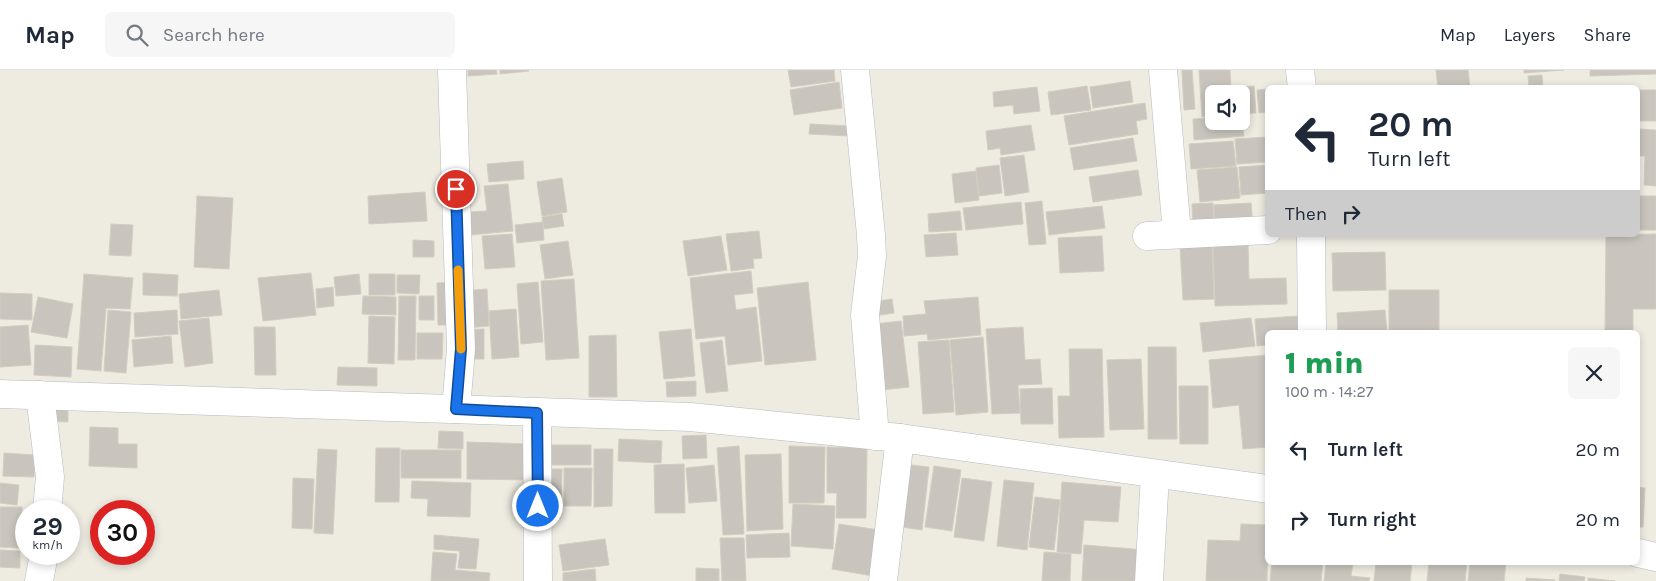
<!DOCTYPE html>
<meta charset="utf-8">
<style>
body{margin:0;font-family:Karla,sans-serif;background:#f6f6f7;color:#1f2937;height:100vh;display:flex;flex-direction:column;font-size:19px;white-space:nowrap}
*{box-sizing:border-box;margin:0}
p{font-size:16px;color:#747a83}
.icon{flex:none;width:28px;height:28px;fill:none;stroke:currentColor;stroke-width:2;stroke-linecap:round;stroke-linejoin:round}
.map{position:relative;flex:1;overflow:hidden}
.drawer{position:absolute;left:1265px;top:260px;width:375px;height:235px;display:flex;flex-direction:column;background:#fff;border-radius:8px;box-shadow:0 2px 8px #0003}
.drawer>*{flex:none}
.guide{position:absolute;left:1265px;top:15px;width:375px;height:152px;border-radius:8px;box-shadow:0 2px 8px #0003;background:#fff;color:#1f2937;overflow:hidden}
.tools{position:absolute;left:1205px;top:15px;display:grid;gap:10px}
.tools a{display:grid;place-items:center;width:45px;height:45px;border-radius:8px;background:#fff;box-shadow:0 2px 8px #0003;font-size:25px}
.speed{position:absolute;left:15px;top:430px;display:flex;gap:10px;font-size:25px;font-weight:700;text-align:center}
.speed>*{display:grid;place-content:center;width:65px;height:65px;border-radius:50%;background:#fff;box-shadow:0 2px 8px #0003;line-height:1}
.speed small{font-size:12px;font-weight:400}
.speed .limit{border:8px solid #d22;background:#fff;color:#111}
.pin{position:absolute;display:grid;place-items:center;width:42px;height:42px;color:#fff;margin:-21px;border:2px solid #fff;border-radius:50%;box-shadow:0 1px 5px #0007}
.me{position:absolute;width:55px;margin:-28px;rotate:0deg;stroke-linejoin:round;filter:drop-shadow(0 0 4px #0008)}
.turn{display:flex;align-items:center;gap:18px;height:105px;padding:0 20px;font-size:22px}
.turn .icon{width:65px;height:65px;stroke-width:2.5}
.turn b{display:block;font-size:35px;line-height:42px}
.then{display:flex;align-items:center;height:48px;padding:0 20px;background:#0003;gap:10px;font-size:19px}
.round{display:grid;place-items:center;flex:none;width:52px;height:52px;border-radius:8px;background:#f6f6f7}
.headline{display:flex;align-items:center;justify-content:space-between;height:85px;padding:0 20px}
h1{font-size:30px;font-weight:800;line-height:38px;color:#1e9e55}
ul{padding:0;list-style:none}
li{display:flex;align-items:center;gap:15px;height:70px;padding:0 20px}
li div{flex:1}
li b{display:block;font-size:19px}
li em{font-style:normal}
header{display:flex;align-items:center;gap:30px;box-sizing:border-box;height:70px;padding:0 25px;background:#fff;border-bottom:1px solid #e0e1e3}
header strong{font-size:24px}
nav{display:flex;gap:28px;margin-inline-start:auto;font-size:18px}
.search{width:350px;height:45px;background:#f6f6f7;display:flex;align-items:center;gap:12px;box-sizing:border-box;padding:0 18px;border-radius:8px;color:#747a83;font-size:19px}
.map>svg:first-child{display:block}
.building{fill:#c9c5be;stroke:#d3ccbf}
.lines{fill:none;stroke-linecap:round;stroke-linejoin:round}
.minor-casing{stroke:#b6babf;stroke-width:29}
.tertiary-casing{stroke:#b6babf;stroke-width:29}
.minor{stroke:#fff;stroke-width:28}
.tertiary{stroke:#fff;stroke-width:28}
.route-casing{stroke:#114b97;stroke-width:12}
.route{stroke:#1a73e8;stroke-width:9}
.slow{stroke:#f59e0b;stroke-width:9}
</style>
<header>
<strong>Map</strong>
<div class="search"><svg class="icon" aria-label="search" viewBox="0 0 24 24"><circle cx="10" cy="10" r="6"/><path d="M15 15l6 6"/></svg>Search here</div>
<nav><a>Map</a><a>Layers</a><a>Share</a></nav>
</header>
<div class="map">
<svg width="1656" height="511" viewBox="0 0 1656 511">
<rect width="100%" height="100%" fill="#eeebe1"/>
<path class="building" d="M468,0H496L497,4L468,6Z
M500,0H528L529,1L500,4Z
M788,0H834L835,11L791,17Z
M1182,0H1192L1195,39L1184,40Z
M1199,0H1230L1231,18L1254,16L1256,43L1241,44V24H1214V46L1202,47Z
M1436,0H1468L1470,18H1438Z
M1524,0H1564L1524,3Z
M1590,0H1656V4L1590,6Z
M1542,5L1543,18H1529L1528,6Z
M1130,11L1133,32L1093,38L1090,17Z
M839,12L842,38L794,45L790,20Z
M1087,16L1091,40L1051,45L1048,22Z
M1037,17L1040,41L1014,44L1013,35L994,37L993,22Z
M1268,19V42L1259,43L1257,20Z
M1638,20H1656V51H1638Z
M1145,33L1147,49L1136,51L1138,64L1069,75L1064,46Z
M1241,46L1244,66L1194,70L1193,49L1214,48V51H1241Z
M810,54L850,56L849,66L809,64Z
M1031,55L1035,80L1001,85L1000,78L988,80L986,61Z
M1638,59L1656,60V116L1644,115L1645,86H1638Z
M1268,67V92L1237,94L1235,69Z
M1133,68L1137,91L1074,100L1070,78Z
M1233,71L1236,96L1191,99L1189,74Z
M1024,85L1029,122L1005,126L1000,88Z
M523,91L524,109L489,112L487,94Z
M999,95L1002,123L979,126L976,98Z
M1268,95V123L1241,125L1239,97Z
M1237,97L1240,128L1200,132L1197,100Z
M1138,100L1142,125L1093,132L1089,107Z
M976,101L979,130L955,133L952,104Z
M562,108L567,142L542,146L537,112Z
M508,114L513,161L470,165L468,142L487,141L484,116Z
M425,122L427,151L369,154L368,126Z
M197,126L233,128L229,199L194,197Z
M1638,126H1656V160H1638Z
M1042,131L1046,174L1029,175L1025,133Z
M1021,132L1023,154L966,160L963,138Z
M1213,133L1214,159L1193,160L1192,134Z
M1251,133L1253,156L1215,158L1214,135Z
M1102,136L1105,158L1049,165L1046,142Z
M960,141L962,160L929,162L928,144Z
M562,144L564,156L544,159L542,147Z
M543,152L544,170L517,173L515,155Z
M111,154L133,155L131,186L109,185Z
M759,161L762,188L753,189L754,198L731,201L726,164Z
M956,163L958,185L926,187L924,165Z
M512,164L515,197L485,199L482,166Z
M1656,164V239H1633V262H1605L1606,165Z
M721,166L727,200L688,206L683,171Z
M1102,166L1104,201L1060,203L1058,168Z
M413,170L434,171V187H413Z
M568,171L573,205L545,209L540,175Z
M1248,172L1249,209L1286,208L1287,234L1215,236L1213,173Z
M1212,174L1214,229L1183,230L1180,176Z
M1385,182L1386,220L1333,221L1332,183Z
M751,201L753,223L734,225L736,240L756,237L762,291L728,295L725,266L696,269L690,208Z
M143,203L178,205L177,226L143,225Z
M311,203L316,245L263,251L258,208Z
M84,204L133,208L130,239L106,238L101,301L77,299Z
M359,204L361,224L336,226L334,207Z
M369,204H395V225H369Z
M397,205H420L419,224L397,223Z
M574,209L579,288L546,290L541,211Z
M455,212L456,255H438L437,213Z
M538,212L543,272L521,274L517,214Z
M808,212L816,290L765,295L757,218Z
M333,217L334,236L317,238L316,219Z
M487,219L489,256L466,258L464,221Z
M219,220L222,245L181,249L179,224Z
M1389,220H1439V262H1389Z
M0,223L32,224V250L0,249Z
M363,226L396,227V245L362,244Z
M399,226H416L415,290H398Z
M419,226H434V250H419Z
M38,227L73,234L67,268L31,262Z
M978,227L981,265L928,270L927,264L904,266L903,246L926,244L924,231Z
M892,229L894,243L873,246L871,232Z
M516,239L519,287L492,289L489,241Z
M108,240L131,242L126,303L104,301Z
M177,240L178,264L135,267L134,243Z
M1385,240L1387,262H1338L1337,243Z
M369,246L395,247L394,294L368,293Z
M1299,246L1300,262H1268V275L1257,276L1255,249Z
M209,248L213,293L185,297L179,251Z
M1251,248L1255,276L1203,282L1200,253Z
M901,251L909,317L882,320L875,254Z
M28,255L31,295L0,297V257Z
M254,257H275L276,305H255Z
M1023,257L1025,290L1040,289L1042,314L1018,315L1020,343L992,344L986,259Z
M484,259V289H463L462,260Z
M691,259L695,306L664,309L659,262Z
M417,263H443L442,289H417Z
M616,265L617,327H589V266Z
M171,266L173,293L134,297L132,270Z
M983,267L988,342L956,345L950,270Z
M722,270L728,321L706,323L700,273Z
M949,270L954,342L923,344L918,272Z
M35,275L72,277L71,307L34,305Z
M1148,277H1176L1177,369H1148Z
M1069,279H1102L1104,367L1059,368L1058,326H1070Z
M1268,285V377L1243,379L1239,335L1213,338L1209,290Z
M1141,289L1144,359L1110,360L1107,290Z
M338,297L377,298V316L337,315Z
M696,311V326L667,327L666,312Z
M1179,316H1208V374H1180Z
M1052,318L1053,354H1021L1020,319Z
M47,337H68V352L46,351Z
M90,357L118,358V374H137V398L89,396Z
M439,361L463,362V379L438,378Z
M706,365L707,388L683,389L682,366Z
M619,369L662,371L661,393L618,391Z
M467,372L533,374L532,410L467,409Z
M541,375H591V395H540Z
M739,376L744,464L723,465L717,378Z
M789,376L825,377L824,433H789Z
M827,377L867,378L866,448H836L837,423H827Z
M376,378H400L399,432H375Z
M318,379L337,380L333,464L314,463Z
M594,379H613L612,436L594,437Z
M401,380H461V408H401Z
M4,383L35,385L34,407L3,406Z
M781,384L783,459L747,461L745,385Z
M684,394L685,443H655L654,395Z
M902,394L929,397L922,460L895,456Z
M714,395L717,431L689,433L686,398Z
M934,396L961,400L952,461L925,457Z
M564,398H592L591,436H564Z
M546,399H562L561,432H545Z
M293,408L314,409L312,459L292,458Z
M962,408L992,412L984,471L954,467Z
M1004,410L1034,413L1027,480L997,476Z
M412,411L471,413L470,447L427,446L428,429L411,428Z
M1062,412L1121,417L1118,452L1084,450L1081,484L1057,482Z
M0,413L19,415L17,435L0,433Z
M1638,417L1645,418L1643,457H1638Z
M1035,427L1060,430L1054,480L1029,477Z
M793,434L835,436L833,479L791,476Z
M0,437H22L21,478L0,477Z
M25,447H26V481H24Z
M839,454L886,461L879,507L832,499Z
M1241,454L1268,455L1267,511H1206L1208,470L1240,471Z
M789,463L790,487L747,488L746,465Z
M434,465L479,469L476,499L458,498L460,481L434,479Z
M720,468H744L746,511H722Z
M605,469L609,495L563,501L559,475Z
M1084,475L1146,480L1144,511H1082Z
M0,480L20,481V498L0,497Z
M433,482L457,484L455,500L490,503L489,511H431Z
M1044,482L1071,484L1070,511H1042Z
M1272,492H1323L1321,511H1270Z
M1326,492H1353L1351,506L1370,508L1369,511H1324Z
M1376,492H1412L1410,511H1374Z
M1429,492H1467L1465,511H1427Z
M1470,492H1506L1504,511H1468Z
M696,498L719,499V511H696Z
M595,499L596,511H563V503Z
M1560,504L1585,507L1584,511H1559Z
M1526,508L1555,510V511H1526Z
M1588,508L1615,511H1588Z"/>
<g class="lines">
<defs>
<path id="minor" d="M452,0L461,279L456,339
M855,0L871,165L872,186L865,245L875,366
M1163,0L1177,164
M1300,0L1302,18
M1311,165L1312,262
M1147,166L1268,160
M40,325L50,407L47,441
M537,343L538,511
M39,511L44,484
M883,511L900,368
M1149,511L1155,405"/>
<path id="tertiary" d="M0,324L690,347L900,368L1268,419
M1638,483L1656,487"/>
</defs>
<use href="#minor" class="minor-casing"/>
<use href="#tertiary" class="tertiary-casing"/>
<use href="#minor" class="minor"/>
<use href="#tertiary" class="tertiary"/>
</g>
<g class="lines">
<defs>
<path id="route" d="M456,119L461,279L456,339L537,343L538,436"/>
</defs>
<use href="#route" class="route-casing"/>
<use href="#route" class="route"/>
<path class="slow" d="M458,200L461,279"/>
</g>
</svg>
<div class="tools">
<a><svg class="icon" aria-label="sound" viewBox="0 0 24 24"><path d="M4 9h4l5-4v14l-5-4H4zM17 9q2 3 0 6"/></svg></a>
</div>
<div class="speed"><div>29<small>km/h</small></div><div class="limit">30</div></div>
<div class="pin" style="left:456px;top:119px;background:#d93025"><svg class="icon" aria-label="arrive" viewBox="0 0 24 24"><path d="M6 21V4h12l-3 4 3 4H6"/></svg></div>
<svg class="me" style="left:538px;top:436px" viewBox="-20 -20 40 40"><circle r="17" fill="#1a73e8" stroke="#fff" stroke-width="3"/><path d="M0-11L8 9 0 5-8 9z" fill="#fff"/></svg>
<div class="guide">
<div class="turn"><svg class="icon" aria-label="left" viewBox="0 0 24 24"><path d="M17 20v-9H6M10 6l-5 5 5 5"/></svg><div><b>20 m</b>Turn left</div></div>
<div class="then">Then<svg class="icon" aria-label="right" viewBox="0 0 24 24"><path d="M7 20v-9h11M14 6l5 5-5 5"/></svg></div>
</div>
<section class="drawer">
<div class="headline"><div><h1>1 min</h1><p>100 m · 14:27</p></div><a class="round"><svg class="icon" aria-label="close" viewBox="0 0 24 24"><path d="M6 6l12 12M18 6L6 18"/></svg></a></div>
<ul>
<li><svg class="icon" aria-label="left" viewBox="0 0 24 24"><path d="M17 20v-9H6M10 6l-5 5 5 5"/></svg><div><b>Turn left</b></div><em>20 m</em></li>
<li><svg class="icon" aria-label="right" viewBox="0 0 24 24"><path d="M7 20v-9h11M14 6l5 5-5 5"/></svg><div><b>Turn right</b></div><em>20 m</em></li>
</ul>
</section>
</div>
